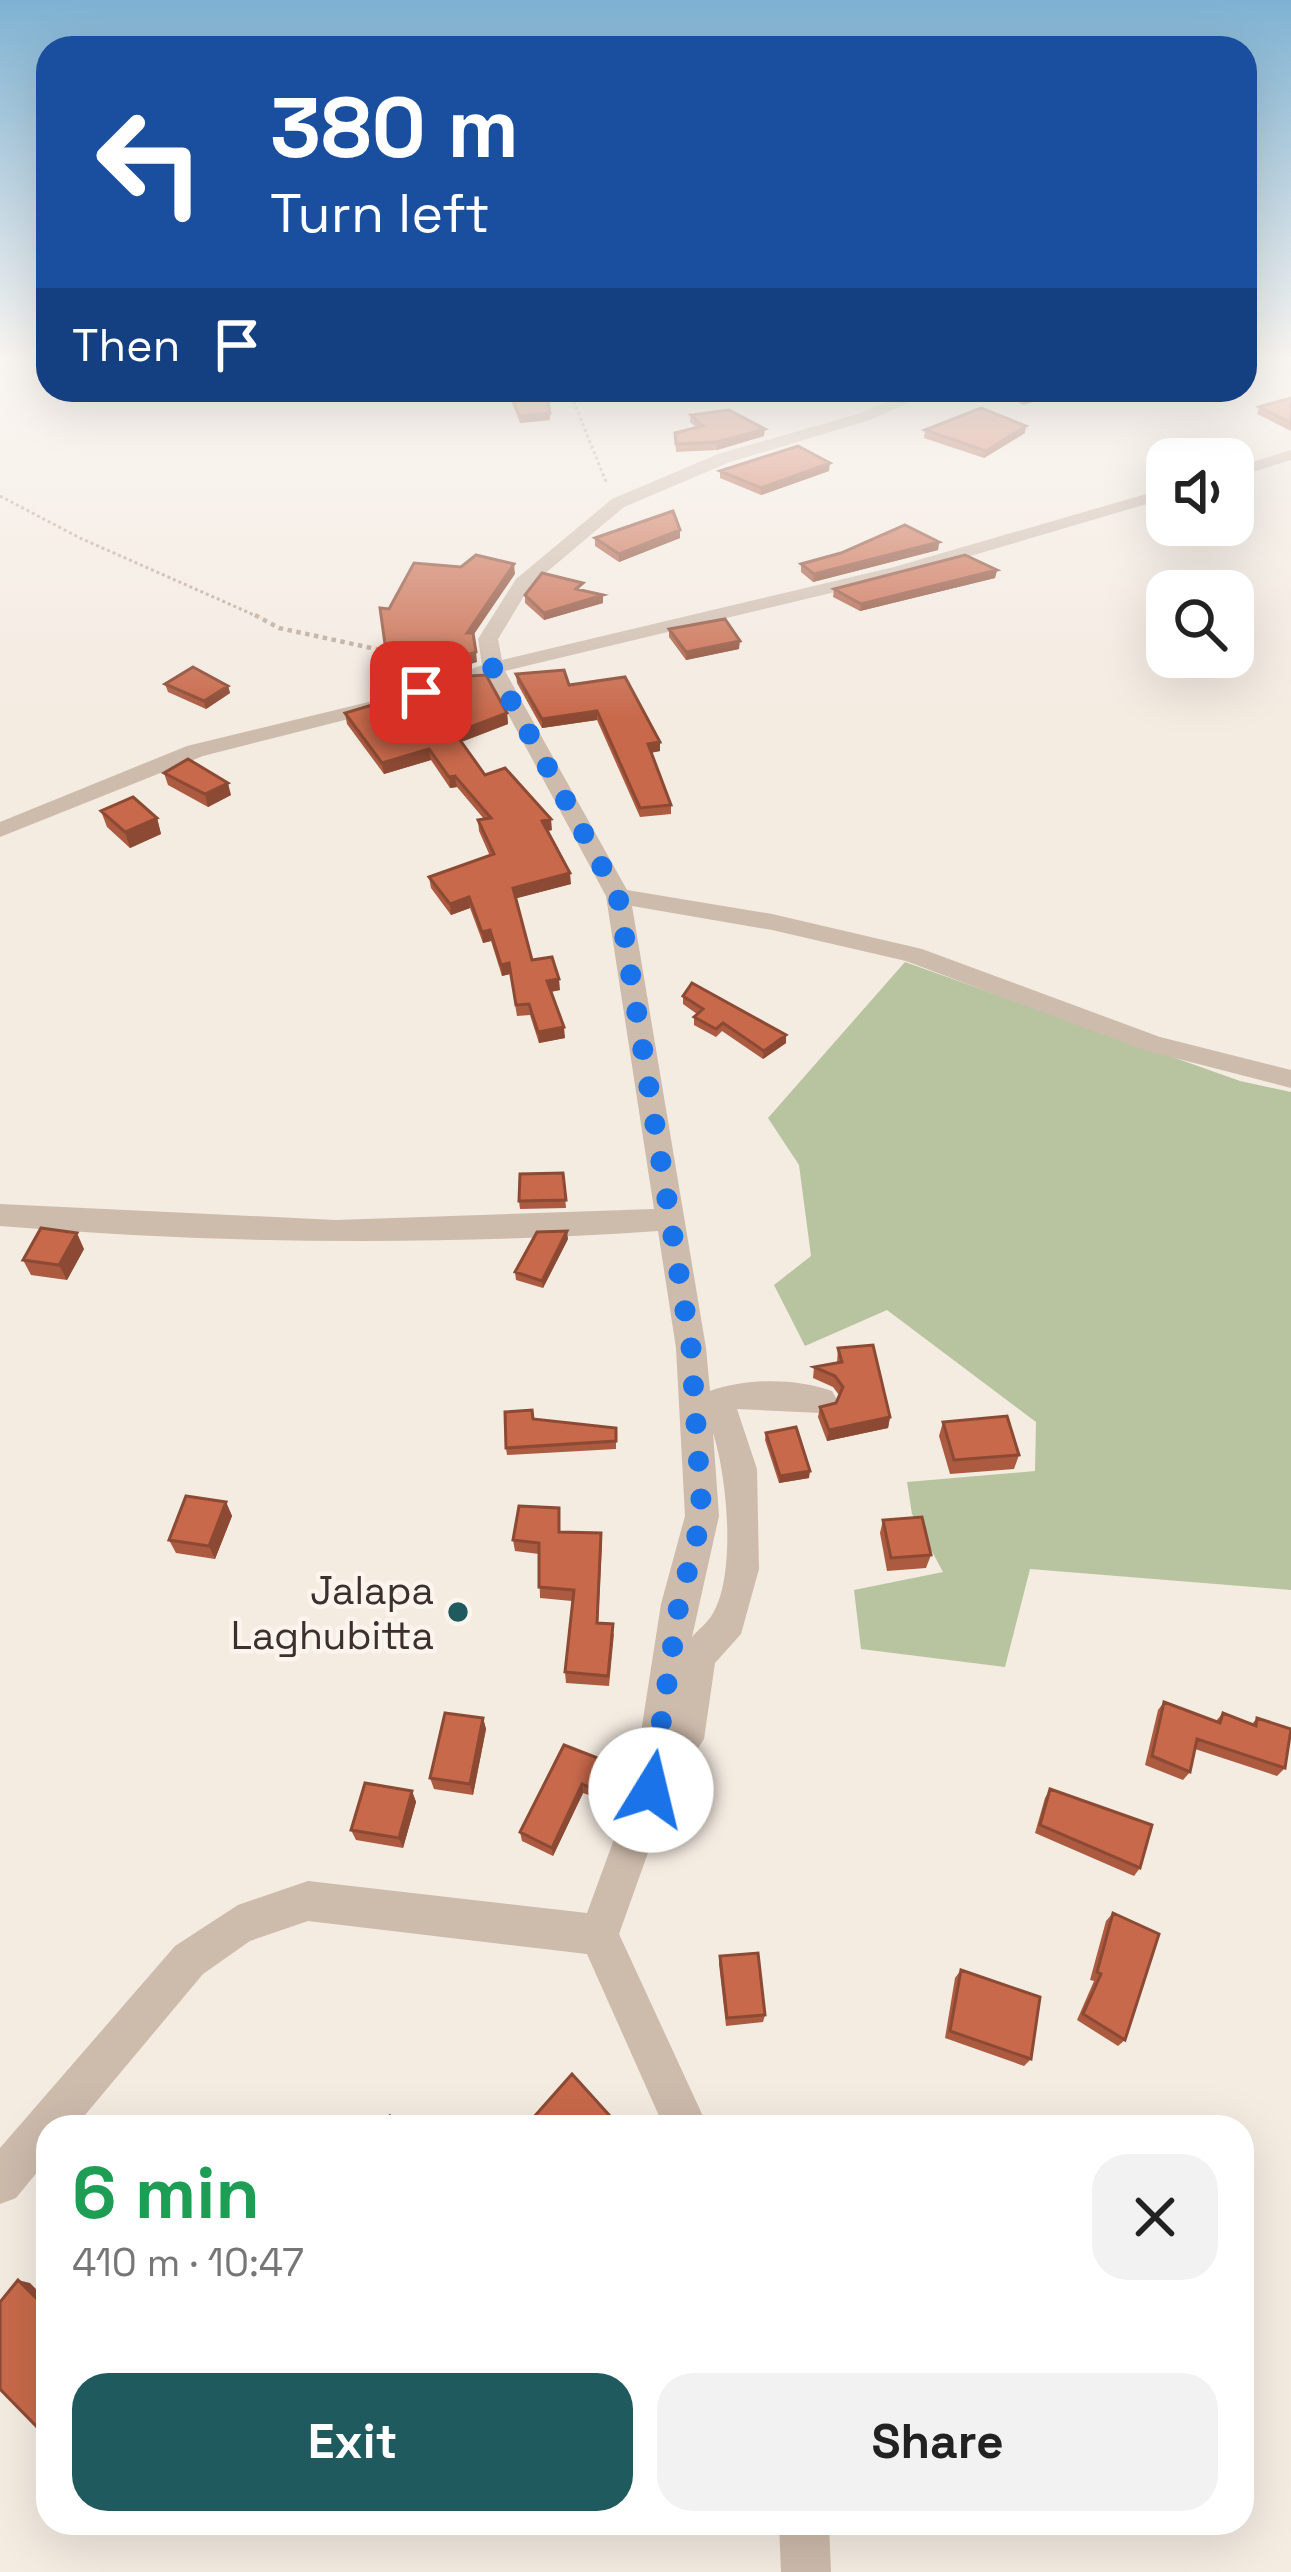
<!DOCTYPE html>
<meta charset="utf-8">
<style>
body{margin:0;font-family:"Space Grotesk",sans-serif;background:#f2f2f2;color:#222;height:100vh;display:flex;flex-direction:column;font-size:45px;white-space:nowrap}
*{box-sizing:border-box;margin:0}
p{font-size:39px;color:#767676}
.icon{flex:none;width:66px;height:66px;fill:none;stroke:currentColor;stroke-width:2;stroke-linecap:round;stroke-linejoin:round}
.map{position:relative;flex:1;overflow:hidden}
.side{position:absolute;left:36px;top:2115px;width:1218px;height:420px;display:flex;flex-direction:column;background:#fff;border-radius:36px;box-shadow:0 12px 48px #0002}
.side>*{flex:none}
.hud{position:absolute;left:36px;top:36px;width:1221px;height:366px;border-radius:36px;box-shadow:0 12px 48px #0002;background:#1a4fa0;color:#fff;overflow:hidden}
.buttons{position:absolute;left:1146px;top:438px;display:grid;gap:24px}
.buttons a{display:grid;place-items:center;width:108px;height:108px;border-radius:24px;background:#fff;box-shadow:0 12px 48px #0002;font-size:60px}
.pin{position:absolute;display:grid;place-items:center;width:102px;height:102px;color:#fff;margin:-51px;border-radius:24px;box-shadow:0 6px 18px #0006}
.me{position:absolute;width:132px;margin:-66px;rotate:9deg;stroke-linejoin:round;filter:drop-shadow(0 0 9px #0008)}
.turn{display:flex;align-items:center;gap:42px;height:252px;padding:0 36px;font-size:54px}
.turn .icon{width:156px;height:156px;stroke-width:2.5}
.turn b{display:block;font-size:84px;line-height:102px}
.then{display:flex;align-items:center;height:114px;padding:0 36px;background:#0003;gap:24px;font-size:45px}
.round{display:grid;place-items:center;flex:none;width:126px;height:126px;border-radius:36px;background:#f2f2f2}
.summary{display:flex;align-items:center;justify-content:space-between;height:204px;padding:0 36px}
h1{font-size:72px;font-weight:700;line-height:90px;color:#1e9e55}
.primary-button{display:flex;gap:24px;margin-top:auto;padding:24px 36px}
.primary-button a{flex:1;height:138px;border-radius:36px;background:#1f5a5e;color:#fff;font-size:48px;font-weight:700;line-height:138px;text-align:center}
.primary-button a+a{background:#f2f2f2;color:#222}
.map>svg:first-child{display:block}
.green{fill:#b8c4a0}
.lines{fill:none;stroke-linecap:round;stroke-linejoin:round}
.path-far1{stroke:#b9a596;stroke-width:3;stroke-dasharray:3 3;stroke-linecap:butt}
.path{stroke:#b9a596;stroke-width:4.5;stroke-dasharray:4.5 4.5;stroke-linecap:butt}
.street{fill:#cdbbac;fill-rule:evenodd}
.wall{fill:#ac5a40}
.shaded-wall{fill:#8c4a34}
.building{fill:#c8694b;stroke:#8c4a34;stroke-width:3}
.route{stroke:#1a73e8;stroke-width:21;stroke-dasharray:0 37.8}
.poi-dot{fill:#1f5a5e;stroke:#fbf5ee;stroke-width:4.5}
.labels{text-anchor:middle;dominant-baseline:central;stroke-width:9;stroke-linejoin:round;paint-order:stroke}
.poi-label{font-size:39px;fill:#3b302b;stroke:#fbf5ee;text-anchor:end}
</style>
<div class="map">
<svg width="1291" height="2572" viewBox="0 0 1291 2572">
<rect width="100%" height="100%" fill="#f4ebe1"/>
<path class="green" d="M905,962L1240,1081L1291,1092V1590L1030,1569L1005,1667L861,1649L854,1590L943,1572L912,1514L907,1482L1035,1471L1036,1422L887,1310L805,1346L774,1285L811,1256L799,1165L768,1118Z"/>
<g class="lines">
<path class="path-far1" d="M569,390L607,484
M0,496L80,538L261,618"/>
<path class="path" d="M255,615L279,628L390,652"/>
<path class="street" d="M915,390H937L870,420L730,462L624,507L530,586L498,639L502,660L894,567L1167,488V498L906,575L505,671L627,890L772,914L922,949L1160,1037L1291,1070V1088L1144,1050L906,961L772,930L632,906L706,1348L710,1391C747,1378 795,1378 832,1391L837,1400L832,1409L821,1413L737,1409L757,1469L759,1569L741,1634L715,1663L704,1739L669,1794L619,1934L708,2127H664L587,1954L308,1921L250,1941L203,1974L75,2127H48V2159L16,2198L0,2204V2148L175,1946L238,1905L308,1881L587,1913L632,1790L661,1604L685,1516L676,1348L658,1231C438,1246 219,1244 0,1226V1204L336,1220L654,1209L606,896L488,677L431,695L421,689L482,665L478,639L516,579L612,499L718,454L858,414ZM713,1433C727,1476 737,1575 712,1615C707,1623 698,1630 692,1637L719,1516Z
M1291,450V460L1233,478V468Z
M385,698L395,704L392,708L203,756L0,837V822L187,746Z
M779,2523H829L831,2572H781Z"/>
</g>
<path class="wall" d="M484,390H546L550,420L520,423L510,398H484Z
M997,390H1068L1023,405Z
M1291,398V431L1257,414L1259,407Z
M691,415L764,436L717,450L676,452L675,433L696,427L690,422Z
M925,430L1025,433L984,458L924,438Z
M720,471H829L761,495L720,478Z
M680,530V538L619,562L595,546V538Z
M939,542L938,550L813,582L801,572V564Z
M997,570L995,578L860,611L833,597L834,589Z
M584,591L603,595V603L544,620L525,603V595Z
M669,629L739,649L686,660L669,637Z
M516,674L569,685L660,742V751L651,753L671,805V814L640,817L597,720L542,728L517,683Z
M165,684L228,686L230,693L206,709L168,692Z
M345,713H507L508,724L461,742L485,775L552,830L547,831L571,884L516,898L532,960L560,990L551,992L565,1038L539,1043L530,1015L517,1016L510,974L502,976L491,941L483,943L470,908L451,915L431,888L429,877L490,856L479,831L478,820L484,819L457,787L450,788L431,760L384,774L347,724Z
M164,773L231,795L208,807L168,785Z
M101,811L157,818L161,834L130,848L107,827Z
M683,996L786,1035V1043L763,1059L722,1031L716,1037L694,1025V1017L697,1014L683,1004Z
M563,1173L566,1208L520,1209L519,1201Z
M568,1239L543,1288L516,1280L515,1272Z
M84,1249L67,1280L31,1275L23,1260Z
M838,1348L890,1417L888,1428L827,1441L818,1417L820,1407L836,1403L839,1395L833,1387L813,1378L814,1367L837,1363Z
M533,1419L616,1428V1449L507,1455L506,1448Z
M943,1422L1019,1455L1014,1469L950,1474L939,1436Z
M766,1433L809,1478L779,1483L765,1440Z
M226,1502L232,1516L215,1559L176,1553L169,1540Z
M883,1520L931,1555L926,1568L887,1571L880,1533Z
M513,1540L602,1544L598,1623L614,1634L609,1686L566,1683L565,1672L572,1601L540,1598L539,1554L515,1551Z
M1164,1702L1216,1721L1223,1713L1252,1724L1257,1718L1285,1768L1277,1776L1195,1749L1190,1772L1183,1780L1145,1765L1158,1710Z
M483,1718L486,1729L473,1795L434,1789L430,1778Z
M564,1745L603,1769L592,1796L583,1793L553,1856L522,1841L520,1832Z
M1050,1789L1140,1868L1134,1876L1035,1833L1045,1798Z
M412,1791L416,1802L403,1848L356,1840L351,1830Z
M1113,1913L1125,2040L1118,2046L1077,2020L1094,1981L1090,1980L1106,1921Z
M720,1956L765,2015L763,2022L726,2026L719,1964Z
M961,1970L1031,2059L1024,2066L945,2038L955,1978Z"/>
<path class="shaded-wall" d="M1039,390H1068L1023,405L1025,394Z
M550,413V420L520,423V416Z
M1026,426L1025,433L984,458L986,451Z
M765,429L764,436L717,450V442Z
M830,463L829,471L761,495V488Z
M680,530V538L619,562V554Z
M939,542L938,550L813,582L814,574Z
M514,564L515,574L468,643L467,633Z
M997,570L995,578L860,611L861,604Z
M603,595V603L544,620V613Z
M740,641L739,649L686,660V652Z
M476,652L477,662L392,690L390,680Z
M228,686L230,693L206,709L204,701Z
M597,711V720L542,728V719Z
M507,713L508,724L456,744L455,733Z
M660,742V751L648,753V744Z
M429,749L431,760L384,774L382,763Z
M455,776L457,787L450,788L449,777Z
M228,783L231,795L208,807L205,794Z
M157,818L161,834L130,848L125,832Z
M551,819L552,830L543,832L542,821Z
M570,873L571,884L514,899L513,888Z
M469,897L470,908L451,915L450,904Z
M490,930L491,941L483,943L482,932Z
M509,963L510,974L502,976L501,965Z
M559,979L560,990L548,992L547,981Z
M564,1027L565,1038L539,1043L538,1032Z
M786,1035V1043L763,1059L764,1051Z
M567,1231L568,1239L543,1288L542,1281Z
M77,1233L84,1249L67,1280L59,1265Z
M890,1417L888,1428L827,1441L829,1430Z
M810,1471L809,1478L779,1483L780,1476Z
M226,1502L232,1516L215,1559L209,1546Z
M483,1718L486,1729L473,1795L470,1784Z
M603,1760V1769L592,1796L591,1788Z
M582,1784L583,1793L553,1856L552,1848Z
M412,1791L416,1802L403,1848L399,1838Z
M18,2280L30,2283L48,2301V2310Z
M48,2410V2427L36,2426Z"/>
<path class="building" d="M484,390H546L550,413L520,416L510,391Z
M1017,390H1039L1025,394Z
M1291,398V423L1259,407Z
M981,408L1026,426L986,451L925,430Z
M729,410L765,429L717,442L676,444L675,433L703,426L691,415Z
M798,446L830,463L761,488L720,471Z
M673,511L680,530L619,554L595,538Z
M905,525L939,542L814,574L801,564L841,553Z
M476,555L514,564L467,633H473L476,652L390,680L380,608L389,609L414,563L461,567Z
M965,555L997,570L861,604L834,589Z
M542,573L583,583L576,589L603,595L544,613L525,595Z
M725,619L740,641L686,652L669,629Z
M193,667L228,686L204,701L165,684Z
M564,670L569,685L625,677L660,742L648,744L671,805L640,808L597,711L542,719L516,674Z
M486,675L507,713L455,733L485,775L505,768L551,819L542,821L570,873L513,888L532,960L552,957L559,979L547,981L564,1027L538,1032L529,1004L516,1005L509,963L501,965L490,930L482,932L469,897L450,904L429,877L494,854L478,820L491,818L455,776L449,777L429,749L382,763L345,713L469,676Z
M188,759L228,783L205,794L164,773Z
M133,797L157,818L125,832L101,811Z
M692,983L786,1035L764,1051L723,1023L716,1029L694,1017L703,1009L683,996Z
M563,1173L566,1200L519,1201L520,1174Z
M41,1228L77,1233L59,1265L23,1260Z
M567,1231L542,1281L515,1272L537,1232Z
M873,1345L890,1417L829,1430L820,1407L836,1403L843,1387L835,1376L814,1367L842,1362L838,1348Z
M532,1410L533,1419L616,1428V1441L506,1448L505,1412Z
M1007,1416L1019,1455L954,1460L943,1422Z
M796,1427L810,1471L780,1476L766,1433Z
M186,1496L226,1502L209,1546L169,1540Z
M519,1506L559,1508V1532L601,1533L597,1623L613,1624L608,1676L565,1672L574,1590L539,1587V1543L513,1540Z
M922,1517L931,1555L891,1558L883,1520Z
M1164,1702L1220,1723L1223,1713L1256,1726L1257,1718L1291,1729L1285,1768L1197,1739L1190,1772L1152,1756Z
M445,1713L483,1718L470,1784L430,1778Z
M564,1745L603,1760L591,1788L582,1784L552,1848L520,1832Z
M365,1783L412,1791L399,1838L351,1830Z
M1050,1789L1152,1825L1140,1868L1040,1825Z
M1113,1913L1159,1934L1125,2040L1083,2014L1101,1974L1097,1972Z
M758,1953L765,2015L727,2018L720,1956Z
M961,1970L1040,1997L1031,2059L950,2031Z
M572,2074L620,2127H525Z
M390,2116L404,2127H383Z
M18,2280L48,2310V2410L36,2426L0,2389V2302Z"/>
<linearGradient id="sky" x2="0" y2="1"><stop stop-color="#7eb2d2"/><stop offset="0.5" stop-color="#faf6f2"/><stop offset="1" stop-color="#faf6f2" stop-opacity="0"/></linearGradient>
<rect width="1291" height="718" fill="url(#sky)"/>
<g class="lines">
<path class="route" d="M421,692L493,668L618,896L691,1348L702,1516L679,1604L651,1790"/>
</g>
<circle class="poi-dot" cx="458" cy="1612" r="12"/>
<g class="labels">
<g class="poi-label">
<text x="434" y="1590">Jalapa<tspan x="434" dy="45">Laghubitta</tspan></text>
</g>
</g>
</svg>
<div class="buttons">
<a><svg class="icon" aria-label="sound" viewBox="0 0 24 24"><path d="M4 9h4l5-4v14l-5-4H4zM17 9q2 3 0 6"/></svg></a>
<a><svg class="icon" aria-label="search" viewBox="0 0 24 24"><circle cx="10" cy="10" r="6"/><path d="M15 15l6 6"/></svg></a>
</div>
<div class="pin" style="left:421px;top:692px;background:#d93025"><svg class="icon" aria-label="arrive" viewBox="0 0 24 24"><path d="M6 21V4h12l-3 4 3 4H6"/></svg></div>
<svg class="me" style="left:651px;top:1790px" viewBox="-20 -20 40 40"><circle r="19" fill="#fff"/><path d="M0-13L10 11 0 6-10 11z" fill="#1a73e8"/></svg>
<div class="hud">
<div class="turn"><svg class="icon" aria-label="left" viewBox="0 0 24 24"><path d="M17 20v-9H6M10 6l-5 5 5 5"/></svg><div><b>380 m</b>Turn left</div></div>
<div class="then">Then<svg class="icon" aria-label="arrive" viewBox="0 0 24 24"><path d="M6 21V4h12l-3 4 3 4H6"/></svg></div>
</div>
<section class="side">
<div class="summary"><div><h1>6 min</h1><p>410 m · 10:47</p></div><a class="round"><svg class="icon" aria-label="close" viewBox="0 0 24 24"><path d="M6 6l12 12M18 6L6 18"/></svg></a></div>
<div class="primary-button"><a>Exit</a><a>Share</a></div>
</section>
</div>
